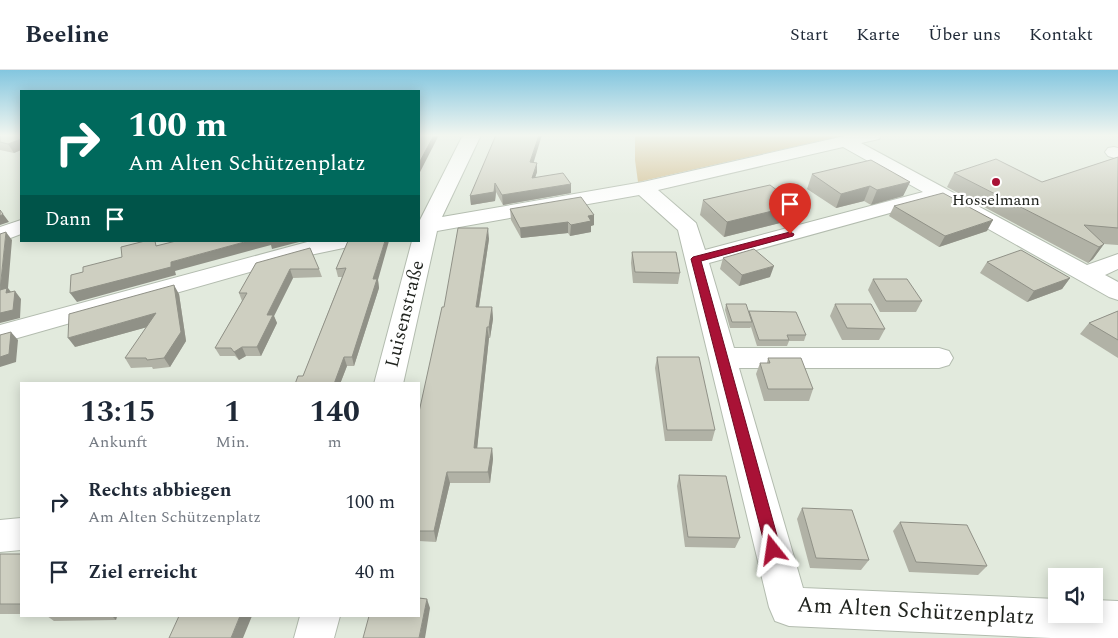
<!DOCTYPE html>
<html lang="de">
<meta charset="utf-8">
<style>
body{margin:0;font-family:Spectral,serif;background:#f6f6f7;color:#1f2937;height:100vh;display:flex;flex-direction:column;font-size:19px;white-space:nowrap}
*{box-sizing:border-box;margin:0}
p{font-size:16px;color:#747a83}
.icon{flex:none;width:28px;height:28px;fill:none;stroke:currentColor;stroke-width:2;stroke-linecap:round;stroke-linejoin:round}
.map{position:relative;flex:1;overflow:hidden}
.panel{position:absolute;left:20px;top:312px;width:400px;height:235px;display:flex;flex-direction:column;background:#fff;border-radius:0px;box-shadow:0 2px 12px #0003}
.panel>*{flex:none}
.guide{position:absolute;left:20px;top:20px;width:400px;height:152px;border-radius:0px;box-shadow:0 2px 12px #0003;background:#00695c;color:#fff;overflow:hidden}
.buttons{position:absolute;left:1048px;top:498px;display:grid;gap:10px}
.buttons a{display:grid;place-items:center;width:55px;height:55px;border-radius:0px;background:#fff;box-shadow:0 2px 12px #0003;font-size:25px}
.pin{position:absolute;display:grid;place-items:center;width:42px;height:42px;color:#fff;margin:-51px -21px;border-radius:50% 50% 50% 0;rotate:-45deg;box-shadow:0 0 5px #0007}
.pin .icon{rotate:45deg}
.me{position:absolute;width:55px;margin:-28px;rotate:345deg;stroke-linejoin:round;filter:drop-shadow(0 0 4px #0008)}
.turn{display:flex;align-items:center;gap:18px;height:105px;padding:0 25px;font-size:22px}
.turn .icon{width:65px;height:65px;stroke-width:2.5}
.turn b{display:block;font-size:35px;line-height:42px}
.then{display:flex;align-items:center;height:48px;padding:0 25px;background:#0003;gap:10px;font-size:19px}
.eta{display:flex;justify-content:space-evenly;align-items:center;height:85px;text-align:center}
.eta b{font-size:30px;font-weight:700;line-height:35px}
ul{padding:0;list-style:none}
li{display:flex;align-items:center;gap:15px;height:70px;padding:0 25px}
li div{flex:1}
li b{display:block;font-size:19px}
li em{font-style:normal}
header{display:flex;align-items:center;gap:30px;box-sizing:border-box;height:70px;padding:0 25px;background:#fff;border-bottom:1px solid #e0e1e3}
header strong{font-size:24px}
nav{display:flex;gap:28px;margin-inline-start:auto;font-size:18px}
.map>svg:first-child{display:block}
.green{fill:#d2be8f}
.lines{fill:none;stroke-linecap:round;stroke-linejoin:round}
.minor-casing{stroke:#b3bcaf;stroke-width:2}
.minor{fill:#fff;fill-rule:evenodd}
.wall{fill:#b1b2a6}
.shaded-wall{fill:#909187}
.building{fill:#cecfc1;stroke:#909187}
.route{fill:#a91236;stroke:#6e0c23}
.poi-dot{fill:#a91236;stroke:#fff;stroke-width:2}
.labels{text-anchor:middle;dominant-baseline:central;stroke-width:4.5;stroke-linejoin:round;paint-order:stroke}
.far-poi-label{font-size:16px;fill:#21241f;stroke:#fff}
.street-label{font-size:19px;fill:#21241f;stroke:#fff}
.near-street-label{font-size:22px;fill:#21241f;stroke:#fff}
</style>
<header>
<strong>Beeline</strong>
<nav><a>Start</a><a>Karte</a><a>Über uns</a><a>Kontakt</a></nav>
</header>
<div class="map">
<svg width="1118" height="568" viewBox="0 0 1118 568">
<rect width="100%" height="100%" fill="#e2eadd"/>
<path class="green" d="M635,65H846L638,112L635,90Z"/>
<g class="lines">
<defs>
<path id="minor" d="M463,65H481L442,147L643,112L849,65H881L879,69L861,73L1087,195L1118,184V199L1105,205L1118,212V230L1109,227L937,130L709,193L734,278H939L949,281L953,288L949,295L939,298H739L803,518L1056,529V544H1094V530L1118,531V568H1051L789,556L775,551L769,537L678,160L639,125L437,161L403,314H374L412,171H419V152ZM843,77L923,122L705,180L696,153L658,120Z
M1114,77L1118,78V89L1108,86L1105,82L1108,78Z
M21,150V164L0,172V157Z
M311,171H356L353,176L310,185L0,273V255Z
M21,448V480L0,482V450Z
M300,546H340L334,568H294Z"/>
</defs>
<use href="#minor" class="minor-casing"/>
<use href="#minor" class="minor"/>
</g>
<path class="wall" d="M0,65H21V80L14,83L0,80Z
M1118,87V175L1104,174L1093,189L1088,193L947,117L954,103L1042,112Z
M533,93L537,102L535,107L571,114V123L503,135L496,122L495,131L471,135L470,126Z
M812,104L910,112L903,126L871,135L864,131L836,138L807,119Z
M703,130L797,135L792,150L724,167L700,145Z
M894,136L987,161L939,177L889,146Z
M510,139L594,145V155L591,156V162L570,166L568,163L521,168L511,150Z
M489,169L479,237H492L493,249L490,268H489L477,378H492L493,389L490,413H450L436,472L419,471V342L444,237Z
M348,171L378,210L379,218L354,296H347L340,314H295L303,306L342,207H338L336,199Z
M632,182L680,203L678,214L633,213L631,193Z
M723,188L770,207L739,216L720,199Z
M987,192L1070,208L1062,219L1027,232L980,203Z
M256,193L319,199L322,207L293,208L274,246L277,253L261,286H246L239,290L235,286H220L215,278L242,231L239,223Z
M873,209L922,231L916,242H880L868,220Z
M179,224L186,271L170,297L153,299L152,297L131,298L125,288L147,257L75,277Z
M726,234L749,243V241L806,265L804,271H789L787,276H757L751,257L750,258H730L725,240Z
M835,234L885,259L879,270H842L830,246Z
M1118,241V288L1080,264L1089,253Z
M657,287L715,360L712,371H665L655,298Z
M768,288L813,319L809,331H764L756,304L760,293H767Z
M679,405L740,468L735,478L685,477L677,416Z
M802,438L869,490L861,500L810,498L797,449Z
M900,452L987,496L978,505L909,502L893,461Z
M0,484H21V544H0Z
M47,546H117L116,550L54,551Z"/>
<path class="shaded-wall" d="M434,65H439L419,104V93Z
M539,65H542L531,101L530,92Z
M21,69V80L14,83L8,74Z
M537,93V102L532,117V108Z
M910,112L903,126L871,135L877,120Z
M495,113L496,122L495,131L471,135L470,126Z
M571,114V123L503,135L502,125Z
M870,116L864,131L836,138L841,124Z
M797,135L792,150L724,167L727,152Z
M3,144L9,152L0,155V146Z
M594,145V155L591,156V162L570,166L571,155L588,146Z
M993,150L987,161L939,177L945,166Z
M568,152V163L521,168L520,158Z
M488,158L489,169L477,249L476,237Z
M6,162L12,170L8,218L14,226L7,228L0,220Z
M248,171H303L272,179L271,175L175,201L176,205L77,232L70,223L171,192Z
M385,171H389L378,210L379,218L354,296L352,287L373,209Z
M1104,174L1093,189L1088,193L1099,177Z
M774,196L770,207L739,216L742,205Z
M290,199L293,208L274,246L277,253L261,286L257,277L267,245Z
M1070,208L1062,219L1027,232L1034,221Z
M174,215L179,224L186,271L170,297L164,288Z
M15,221L21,229L20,248L0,253V243Z
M492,237L493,249L490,268L489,257Z
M156,243L162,253L75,277L68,268Z
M487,257L489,268L476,389L474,378Z
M11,262L18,270L16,292L0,297V287Z
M242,277L246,286L239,290L234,282Z
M344,287L347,296L340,314H334Z
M492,378L493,389L490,413L488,402Z
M447,402L450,413L436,472L434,461Z
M427,529L430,538L425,568H419Z
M112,546H117L116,550Z
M240,546H252L243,568H231Z"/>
<path class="building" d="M0,65H21V69L8,74L0,72Z
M419,65H434L419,93Z
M496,65H539L530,92L537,93L532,108L563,103L571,114L502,125L495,113L494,122L470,126Z
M1118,87V158L1084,155L1104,174L1099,177L954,103L996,89L1042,112Z
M871,90L910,112L877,120L870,116L841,124L812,104Z
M770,115L797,135L727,152L703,130Z
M943,123L993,150L945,166L894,136Z
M581,127L594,145L588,146L591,151L571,155L568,152L520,158L510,139Z
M0,140L3,144L0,146Z
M458,158H488L476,237H492L489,257H487L474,378H492L488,402H447L434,461H419V342L442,237H444Z
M6,162L0,220L7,218L6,223L15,221L13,240L0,243V164Z
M145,171H155L156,176L176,171H248L171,192V197L70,223L71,205L83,202V197L122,187L121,177Z
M348,171H385L373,209H377L352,287H344L334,314H295L298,306H303L346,198L336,199Z
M310,178L319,199H290L267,245H273L257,277H242L234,282L231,278H215L247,223H239L256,193Z
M754,179L774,196L742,205L723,188Z
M1021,180L1070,208L1034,221L987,192Z
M632,182H676L680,203L635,202Z
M873,209H907L922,231H886Z
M174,215L181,262L164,288L147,290L146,288H125L156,243L68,268L69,244Z
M726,234H746L752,252H732Z
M835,234H871L885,259L847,258Z
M749,241L796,242L806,265H787L789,270H759Z
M1118,241V270L1089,253Z
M11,262L9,284L0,287V265Z
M657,287H699L715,360H667Z
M768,288H801L813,319H768L760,293H770Z
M679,405L726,406L740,468L688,467Z
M802,438L852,440L869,490L816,488Z
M900,452L967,455L987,496L916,492Z
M0,484H21V534H0Z
M419,528L427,529L419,568H363L369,546H419Z
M179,546H240L231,568H169Z"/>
<linearGradient id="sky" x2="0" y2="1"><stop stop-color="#83c6df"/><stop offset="0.45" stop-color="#f2f6f0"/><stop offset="1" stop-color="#f2f6f0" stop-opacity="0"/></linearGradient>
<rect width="1118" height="145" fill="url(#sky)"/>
<path class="route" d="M790,162L794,164L793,166L701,191L781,480L779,485L773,487L768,485L766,480L691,189L693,187Z"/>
<circle class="poi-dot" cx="996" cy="112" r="5"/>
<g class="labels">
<g class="far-poi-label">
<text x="996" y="130">Hosselmann</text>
</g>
<g class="street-label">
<text transform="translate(405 244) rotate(-76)">Luisenstraße</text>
</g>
<g class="near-street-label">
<text transform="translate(916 541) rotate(3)">Am Alten Schützenplatz</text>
</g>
</g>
</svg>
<div class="buttons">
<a><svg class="icon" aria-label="sound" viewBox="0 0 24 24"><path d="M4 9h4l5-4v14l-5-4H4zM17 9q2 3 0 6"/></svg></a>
</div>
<div class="pin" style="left:790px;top:164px;background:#d93025"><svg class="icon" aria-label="arrive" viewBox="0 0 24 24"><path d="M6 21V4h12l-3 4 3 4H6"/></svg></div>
<svg class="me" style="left:773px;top:480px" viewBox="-20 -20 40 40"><path d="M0-17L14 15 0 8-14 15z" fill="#a91236" stroke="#fff" stroke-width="4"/></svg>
<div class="guide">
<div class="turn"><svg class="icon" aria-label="right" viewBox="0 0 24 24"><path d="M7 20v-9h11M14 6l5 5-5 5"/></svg><div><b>100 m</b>Am Alten Schützenplatz</div></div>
<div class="then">Dann<svg class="icon" aria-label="arrive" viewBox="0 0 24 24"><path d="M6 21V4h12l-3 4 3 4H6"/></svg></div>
</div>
<section class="panel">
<div class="eta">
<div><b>13:15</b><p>Ankunft</p></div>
<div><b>1</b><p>Min.</p></div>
<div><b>140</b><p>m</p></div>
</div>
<ul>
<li><svg class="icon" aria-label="right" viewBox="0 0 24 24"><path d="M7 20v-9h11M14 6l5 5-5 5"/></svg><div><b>Rechts abbiegen</b><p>Am Alten Schützenplatz</p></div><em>100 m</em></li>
<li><svg class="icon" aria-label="arrive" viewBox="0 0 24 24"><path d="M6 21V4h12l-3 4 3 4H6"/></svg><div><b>Ziel erreicht</b></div><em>40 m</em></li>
</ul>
</section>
</div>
